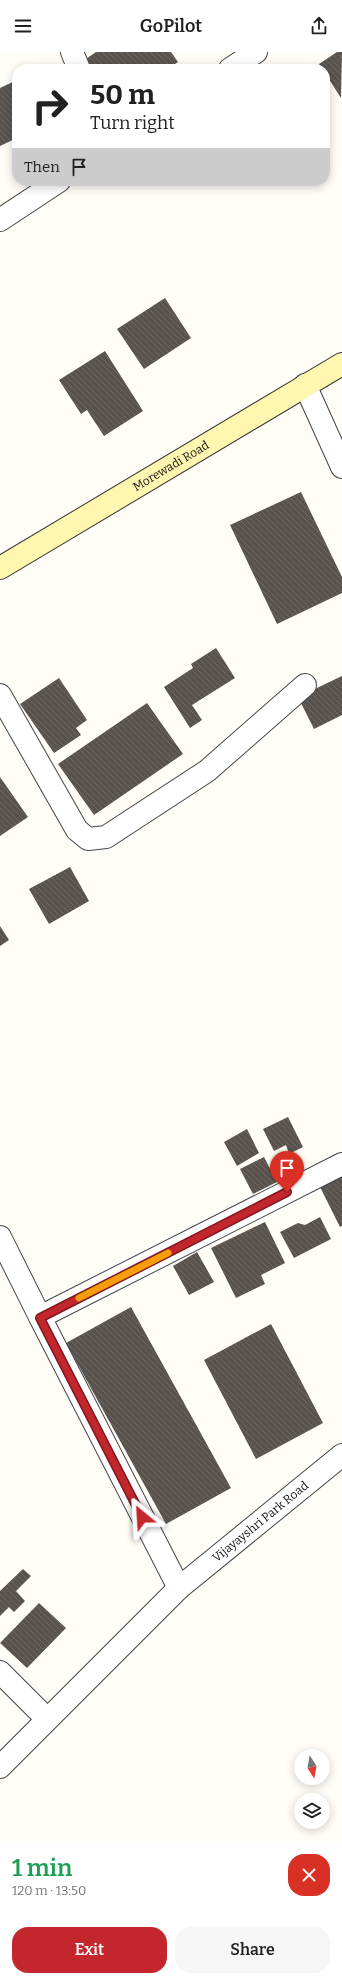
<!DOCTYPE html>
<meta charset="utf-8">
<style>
body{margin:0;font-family:Bitter,serif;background:#f6f6f6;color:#202124;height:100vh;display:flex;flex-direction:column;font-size:15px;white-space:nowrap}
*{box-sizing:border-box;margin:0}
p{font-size:13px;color:#757577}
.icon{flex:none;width:22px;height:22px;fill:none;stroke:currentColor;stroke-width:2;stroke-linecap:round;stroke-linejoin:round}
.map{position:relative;height:1789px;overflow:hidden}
.panel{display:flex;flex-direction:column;background:#fff;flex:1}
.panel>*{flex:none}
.top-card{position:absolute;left:12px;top:12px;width:318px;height:122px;border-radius:16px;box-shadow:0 2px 10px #0003;background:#fff;color:#202124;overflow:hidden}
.needle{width:26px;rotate:169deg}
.controls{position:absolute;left:294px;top:1697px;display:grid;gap:8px}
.controls a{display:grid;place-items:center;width:36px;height:36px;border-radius:50%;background:#fff;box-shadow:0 2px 10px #0003;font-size:20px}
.pin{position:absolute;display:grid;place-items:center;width:34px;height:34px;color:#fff;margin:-41px -17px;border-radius:50% 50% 50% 0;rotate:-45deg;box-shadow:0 0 4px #0007}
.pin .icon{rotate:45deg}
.me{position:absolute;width:44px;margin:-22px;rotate:333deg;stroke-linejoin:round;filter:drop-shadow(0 0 3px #0008)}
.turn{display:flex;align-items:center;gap:14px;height:84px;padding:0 12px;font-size:18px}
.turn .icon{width:52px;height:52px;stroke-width:2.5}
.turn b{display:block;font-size:28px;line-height:34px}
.then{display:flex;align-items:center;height:38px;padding:0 12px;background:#0003;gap:8px;font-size:15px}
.round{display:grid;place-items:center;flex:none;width:42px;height:42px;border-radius:16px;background:#f6f6f6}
.summary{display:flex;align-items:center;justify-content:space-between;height:68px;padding:0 12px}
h1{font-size:24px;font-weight:600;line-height:30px;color:#1e9e55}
.cta{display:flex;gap:8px;margin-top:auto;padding:8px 12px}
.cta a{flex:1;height:46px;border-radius:16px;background:#c4262e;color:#fff;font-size:16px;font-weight:600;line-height:46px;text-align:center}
.cta a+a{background:#f6f6f6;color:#202124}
header{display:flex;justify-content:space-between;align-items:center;height:52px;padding:0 12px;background:#fff;font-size:18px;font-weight:600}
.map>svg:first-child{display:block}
.building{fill:url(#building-back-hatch)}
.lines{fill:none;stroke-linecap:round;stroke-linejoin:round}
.minor-casing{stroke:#444;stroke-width:24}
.secondary-casing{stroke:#333;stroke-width:24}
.minor{stroke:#fff;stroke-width:22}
.secondary{stroke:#fff6b0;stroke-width:22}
.route-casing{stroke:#7f191e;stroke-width:10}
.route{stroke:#c4262e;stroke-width:7}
.slow{stroke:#f59e0b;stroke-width:7}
.labels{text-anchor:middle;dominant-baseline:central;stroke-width:4;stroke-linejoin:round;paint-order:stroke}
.street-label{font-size:12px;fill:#111;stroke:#fff}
</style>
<header><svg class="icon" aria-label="menu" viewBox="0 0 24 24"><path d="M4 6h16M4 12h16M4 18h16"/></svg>GoPilot<svg class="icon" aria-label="share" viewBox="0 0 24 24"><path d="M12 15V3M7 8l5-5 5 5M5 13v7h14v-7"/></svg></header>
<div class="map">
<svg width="342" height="1789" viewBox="0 0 342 1789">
<defs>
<pattern id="building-back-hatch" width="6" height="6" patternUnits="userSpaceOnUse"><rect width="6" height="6" fill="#5a524d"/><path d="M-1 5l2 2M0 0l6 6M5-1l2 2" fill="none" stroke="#6d6662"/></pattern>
</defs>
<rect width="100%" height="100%" fill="#fffdf5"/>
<path class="building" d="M96,0H171L178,10L167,17H93L86,7Z
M337,0H342L341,46L325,21V17H322L319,12Z
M17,28V86L0,94V36Z
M165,246L191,286L144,317L117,277Z
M105,299L143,359L104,384L87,358L81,362L59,328Z
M301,440L342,525V541L277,572L230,473Z
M216,596L235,626L192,653L202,668L190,676L164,635L193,616L191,612Z
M342,624V663L314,677L298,645Z
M59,626L87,668L76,676L81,683L54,701L20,652Z
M147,651L183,702L94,763L58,712Z
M0,725L28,765L0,784Z
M70,815L89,849L49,872L29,837Z
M0,874L9,888L0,894Z
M288,1065L303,1095L289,1102L286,1093L274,1099L263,1077Z
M247,1077L259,1101L237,1114L224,1090Z
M264,1105L277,1130L253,1142L240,1117Z
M342,1119V1174L340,1175L318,1131Z
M320,1165L331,1187L294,1206L280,1180L298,1171L305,1173Z
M265,1170L285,1211L261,1223L265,1232L236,1246L211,1196Z
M197,1200L214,1230L189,1243L173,1214Z
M131,1255L231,1436L166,1472L66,1291Z
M271,1272L323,1371L256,1407L204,1308Z
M23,1517L31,1524L16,1539L25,1549L14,1560L9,1555L0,1564V1539Z
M39,1551L66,1576L27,1616L0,1591Z"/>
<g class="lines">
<defs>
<g id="minor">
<path d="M72,0L79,17"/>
<path d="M230,17L256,0"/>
<path d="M0,168L59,129"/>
<path d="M305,333L342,415"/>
<path d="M0,643L77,778L88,787L106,785L207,719L305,633"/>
<path d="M0,1185L40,1265"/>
<path id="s1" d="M179,1536L342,1403"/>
<path d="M0,1620L47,1667"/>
<path d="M0,1715L179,1536L40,1265L342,1112"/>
</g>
<g id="secondary">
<path id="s2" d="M0,516L342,312"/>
</g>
</defs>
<use href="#minor" class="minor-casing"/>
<use href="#secondary" class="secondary-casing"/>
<use href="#minor" class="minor"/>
<use href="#secondary" class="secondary"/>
</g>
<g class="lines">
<defs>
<path id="route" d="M142,1465L40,1266L287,1140"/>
</defs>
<use href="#route" class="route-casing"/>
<use href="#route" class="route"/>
<path class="slow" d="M79,1246L168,1201"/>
</g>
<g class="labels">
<g class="street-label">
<text stroke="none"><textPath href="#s2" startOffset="199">Morewadi Road</textPath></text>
<text stroke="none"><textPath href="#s1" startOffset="105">Vijayayshri Park Road</textPath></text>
</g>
</g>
</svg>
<div class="controls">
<a><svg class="needle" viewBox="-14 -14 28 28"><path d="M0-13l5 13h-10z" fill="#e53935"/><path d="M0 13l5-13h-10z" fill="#757577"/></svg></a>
<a><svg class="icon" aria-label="layers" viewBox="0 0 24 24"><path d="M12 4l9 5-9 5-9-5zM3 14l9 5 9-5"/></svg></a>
</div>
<div class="pin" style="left:287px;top:1140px;background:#d93025"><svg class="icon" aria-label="arrive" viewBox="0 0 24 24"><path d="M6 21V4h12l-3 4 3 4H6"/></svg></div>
<svg class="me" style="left:142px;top:1465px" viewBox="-20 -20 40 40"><path d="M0-17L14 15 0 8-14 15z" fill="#c4262e" stroke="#fff" stroke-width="4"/></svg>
<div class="top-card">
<div class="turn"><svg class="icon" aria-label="right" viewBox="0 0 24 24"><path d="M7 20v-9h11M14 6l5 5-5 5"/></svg><div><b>50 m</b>Turn right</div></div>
<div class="then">Then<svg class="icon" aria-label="arrive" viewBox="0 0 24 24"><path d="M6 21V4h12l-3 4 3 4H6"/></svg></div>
</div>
</div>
<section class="panel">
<div class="summary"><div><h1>1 min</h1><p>120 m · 13:50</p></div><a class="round" style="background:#d93025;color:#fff"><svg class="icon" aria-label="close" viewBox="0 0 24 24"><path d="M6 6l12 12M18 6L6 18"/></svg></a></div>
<div class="cta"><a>Exit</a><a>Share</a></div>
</section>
